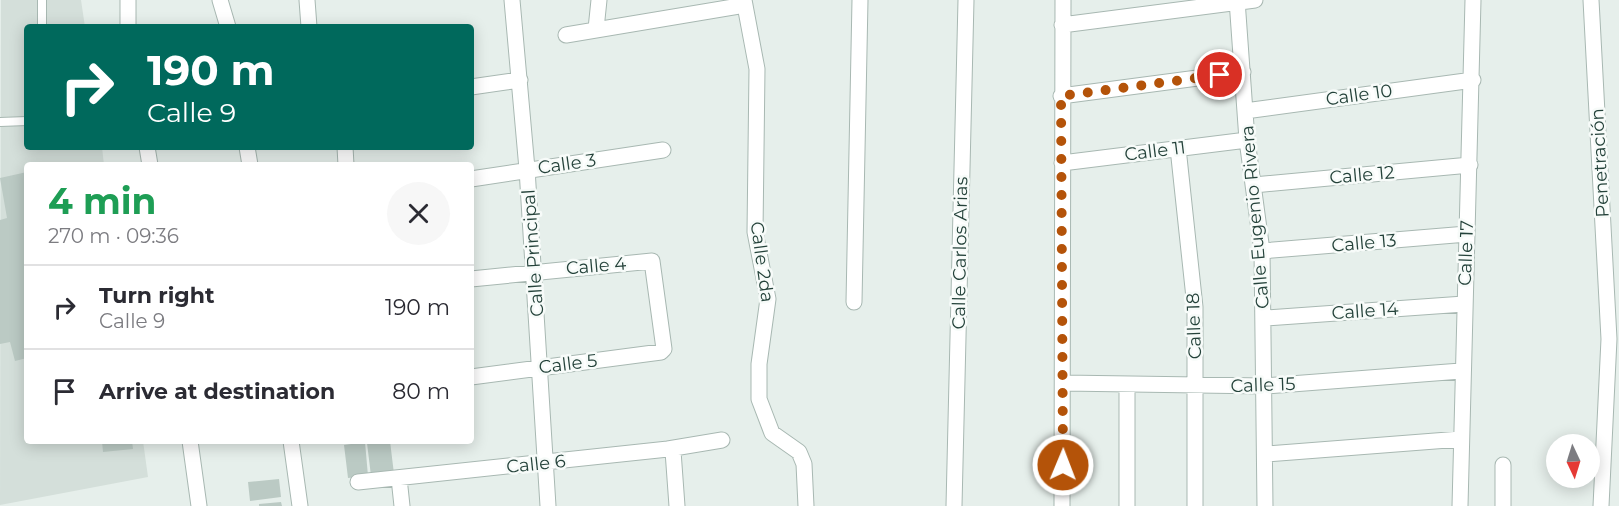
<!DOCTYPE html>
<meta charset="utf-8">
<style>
body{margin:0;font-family:Montserrat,sans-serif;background:#f7f7f7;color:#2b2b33;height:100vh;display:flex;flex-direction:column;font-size:22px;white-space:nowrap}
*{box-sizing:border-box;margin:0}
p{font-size:20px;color:#7c7c81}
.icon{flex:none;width:33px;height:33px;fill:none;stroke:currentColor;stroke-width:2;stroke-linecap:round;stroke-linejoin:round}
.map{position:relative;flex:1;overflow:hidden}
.sheet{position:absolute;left:24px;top:162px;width:450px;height:282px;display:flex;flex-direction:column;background:#fff;border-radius:6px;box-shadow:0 3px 15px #0003}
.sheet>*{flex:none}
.guide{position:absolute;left:24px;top:24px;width:450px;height:126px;border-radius:6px;box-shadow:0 3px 15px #0003;background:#00695c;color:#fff;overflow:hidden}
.needle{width:39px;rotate:176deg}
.controls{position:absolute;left:1546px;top:434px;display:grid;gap:12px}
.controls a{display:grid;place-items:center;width:54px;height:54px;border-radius:50%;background:#fff;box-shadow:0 3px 15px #0003;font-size:30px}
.pin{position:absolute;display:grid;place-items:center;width:51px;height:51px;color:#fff;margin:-26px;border:3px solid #fff;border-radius:50%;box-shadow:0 2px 6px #0007}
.me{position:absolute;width:66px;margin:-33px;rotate:1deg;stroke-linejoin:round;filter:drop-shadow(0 0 4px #0008)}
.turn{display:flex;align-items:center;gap:21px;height:126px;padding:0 24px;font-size:27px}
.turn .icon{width:78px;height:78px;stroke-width:2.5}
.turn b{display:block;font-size:42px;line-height:51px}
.round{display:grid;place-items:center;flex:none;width:63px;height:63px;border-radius:32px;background:#f7f7f7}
.summary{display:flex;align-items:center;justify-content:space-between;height:102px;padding:0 24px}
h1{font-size:36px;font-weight:700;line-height:45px;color:#1e9e55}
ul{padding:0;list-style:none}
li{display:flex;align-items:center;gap:18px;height:84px;padding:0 24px;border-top:2px solid #e1e1e2}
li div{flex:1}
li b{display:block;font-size:22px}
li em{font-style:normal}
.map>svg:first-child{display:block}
.built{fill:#d4dfda}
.building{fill:#bbcac4}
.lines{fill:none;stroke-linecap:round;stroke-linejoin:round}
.lane-casing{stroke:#a8b8b2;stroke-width:10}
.street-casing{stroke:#a8b8b2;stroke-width:17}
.lane{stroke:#fff;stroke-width:8}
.street{stroke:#fff;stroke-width:15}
.route{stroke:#b45309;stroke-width:10;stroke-dasharray:0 18}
.labels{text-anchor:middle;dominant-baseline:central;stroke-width:5;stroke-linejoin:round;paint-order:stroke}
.street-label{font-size:18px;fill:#24423a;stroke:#f7fbf9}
</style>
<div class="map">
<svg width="1619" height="506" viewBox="0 0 1619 506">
<rect width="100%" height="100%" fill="#e6efeb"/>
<path class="built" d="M1,0H81L85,27H27V147H102L104,165H27V441H143L148,477L0,505Z"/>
<path class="building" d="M27,172V358L15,361L10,342L0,344V220L7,218L0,178Z
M102,441H132L133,449L103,452Z
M390,441L394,474L371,476L367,443Z
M365,442L368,476L348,478L344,445Z
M279,479L281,497L250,501L248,482Z
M281,502L282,506H259V504Z"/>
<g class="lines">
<defs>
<path id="lane" d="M42,27V0
M0,122L27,121"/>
<path id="street" d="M128,0V27
M220,0L228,27
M307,0L309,27
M512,0L527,169L548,506
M744,0L757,69L755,232L768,299L759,364V399L772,433L799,452L804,464L806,506
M1237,0L1247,140L1262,251L1265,506
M1591,0L1609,339L1601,506
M1062,25L1255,0
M596,29L599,0
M566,35L745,5
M471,87L520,80
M1061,96L1243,72
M1245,111L1473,80
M147,147L150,165
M247,147L250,165
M345,147L346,165
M1178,148L1195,307V506
M1062,163L1247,140
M471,179L663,150
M1254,185L1470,165
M1262,251L1467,234
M471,279L652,261L664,349L661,352L471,377
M854,302L860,0
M1265,318L1464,304
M1064,383L1265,386L1461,371
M1127,385V506
M190,441L199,506
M291,441L300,506
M668,449L722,440
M1266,454L1461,439
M399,478L402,506
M358,482L668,449L673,451L677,506
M954,506L966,0
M1062,506L1063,0
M1460,506L1473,0
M1503,506V465"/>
</defs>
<use href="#lane" class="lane-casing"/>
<use href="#street" class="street-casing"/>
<use href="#lane" class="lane"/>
<use href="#street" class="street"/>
</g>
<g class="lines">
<path class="route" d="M1063,465L1061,96L1220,75"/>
</g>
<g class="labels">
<g class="street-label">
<text transform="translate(1359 95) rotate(-8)">Calle 10</text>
<text transform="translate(1155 151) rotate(-7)">Calle 11</text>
<text transform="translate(1600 163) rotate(-93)">Penetración</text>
<text transform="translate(567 164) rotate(-8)">Calle 3</text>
<text transform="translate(1362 175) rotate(-5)">Calle 12</text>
<text transform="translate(1255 217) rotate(-95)">Calle Eugenio Rivera</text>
<text transform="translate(1364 243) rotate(-5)">Calle 13</text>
<text transform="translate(533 253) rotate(-94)">Calle Principal</text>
<text transform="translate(960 253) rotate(-89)">Calle Carlos Arias</text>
<text transform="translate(1466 253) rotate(-88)">Calle 17</text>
<text transform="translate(762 262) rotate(82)">Calle 2da</text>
<text transform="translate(596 266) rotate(-5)">Calle 4</text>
<text transform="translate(1365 311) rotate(-4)">Calle 14</text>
<text transform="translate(1194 326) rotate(-92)">Calle 18</text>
<text transform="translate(568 364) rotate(-7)">Calle 5</text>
<text transform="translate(1263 385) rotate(-2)">Calle 15</text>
<text transform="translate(536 464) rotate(-6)">Calle 6</text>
</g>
</g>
</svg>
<div class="controls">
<a><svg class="needle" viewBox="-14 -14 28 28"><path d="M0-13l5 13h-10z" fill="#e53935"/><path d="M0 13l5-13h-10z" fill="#7c7c81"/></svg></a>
</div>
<div class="pin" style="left:1220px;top:75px;background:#d93025"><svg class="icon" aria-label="arrive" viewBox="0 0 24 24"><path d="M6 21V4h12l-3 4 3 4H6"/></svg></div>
<svg class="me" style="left:1063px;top:465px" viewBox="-20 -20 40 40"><circle r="17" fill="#b45309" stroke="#fff" stroke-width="3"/><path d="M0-11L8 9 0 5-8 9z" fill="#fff"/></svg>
<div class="guide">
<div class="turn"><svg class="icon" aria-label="right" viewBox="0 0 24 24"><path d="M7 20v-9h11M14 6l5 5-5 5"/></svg><div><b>190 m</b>Calle 9</div></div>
</div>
<section class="sheet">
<div class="summary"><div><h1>4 min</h1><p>270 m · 09:36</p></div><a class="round"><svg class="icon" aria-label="close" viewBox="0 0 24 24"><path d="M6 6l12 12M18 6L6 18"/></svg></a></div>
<ul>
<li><svg class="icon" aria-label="right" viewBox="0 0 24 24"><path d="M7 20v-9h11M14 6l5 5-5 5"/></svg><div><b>Turn right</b><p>Calle 9</p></div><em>190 m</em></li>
<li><svg class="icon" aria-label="arrive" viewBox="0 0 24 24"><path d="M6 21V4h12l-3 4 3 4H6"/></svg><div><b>Arrive at destination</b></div><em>80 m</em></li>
</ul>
</section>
</div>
